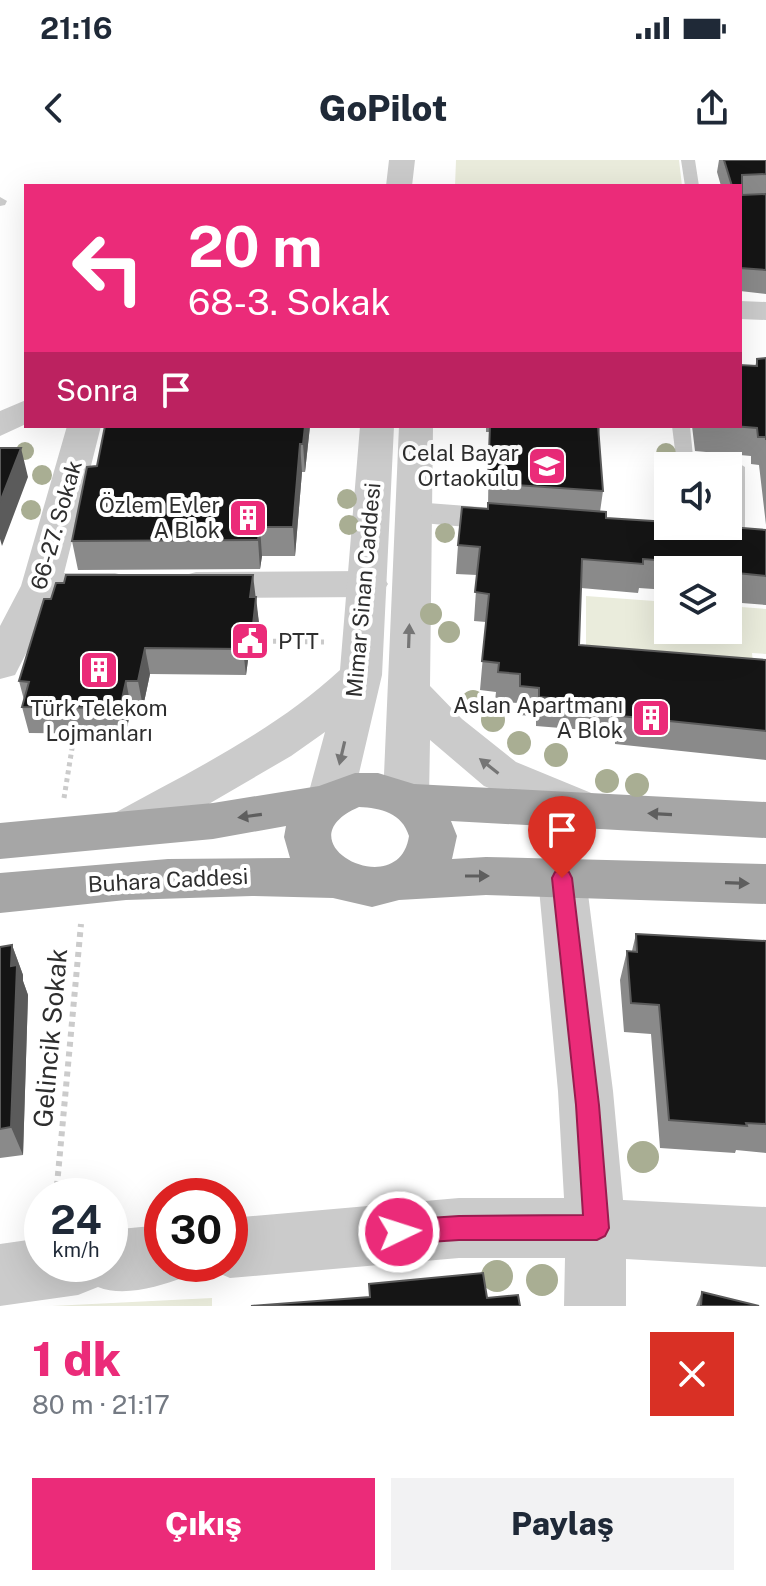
<!DOCTYPE html>
<html lang="tr">
<meta charset="utf-8">
<style>
body{margin:0;font-family:"Public Sans",sans-serif;background:#f2f2f3;color:#1f2937;height:100vh;display:flex;flex-direction:column;font-size:30px;white-space:nowrap}
*{box-sizing:border-box;margin:0}
p{font-size:26px;color:#747a83}
.icon{flex:none;width:44px;height:44px;fill:none;stroke:currentColor;stroke-width:2;stroke-linecap:round;stroke-linejoin:round}
.map{position:relative;height:1146px;overflow:hidden}
.sheet{display:flex;flex-direction:column;background:#fff;flex:1}
.sheet>*{flex:none}
.guide{position:absolute;left:24px;top:24px;width:718px;height:244px;border-radius:0px;box-shadow:0 8px 32px #0002;background:#eb2b79;color:#fff;overflow:hidden}
.fabs{position:absolute;left:654px;top:292px;display:grid;gap:16px}
.fabs a{display:grid;place-items:center;width:88px;height:88px;border-radius:0px;background:#fff;box-shadow:0 8px 32px #0002;font-size:40px}
.speed{position:absolute;left:24px;top:1018px;display:flex;gap:16px;font-size:40px;font-weight:700;text-align:center}
.speed>*{display:grid;place-content:center;width:104px;height:104px;border-radius:50%;background:#fff;box-shadow:0 8px 32px #0002;line-height:1}
.speed small{font-size:20px;font-weight:400}
.speed .limit{border:12px solid #d22;background:#fff;color:#111}
.pin{position:absolute;display:grid;place-items:center;width:68px;height:68px;color:#fff;margin:-82px -34px;border-radius:50% 50% 50% 0;rotate:-45deg;box-shadow:0 0 8px #0007}
.pin .icon{rotate:45deg}
.me{position:absolute;width:88px;margin:-44px;rotate:86deg;stroke-linejoin:round;filter:drop-shadow(0 0 6px #0008)}
.turn{display:flex;align-items:center;gap:28px;height:168px;padding:0 32px;font-size:36px}
.turn .icon{width:104px;height:104px;stroke-width:2.5}
.turn b{display:block;font-size:56px;line-height:68px}
.then{display:flex;align-items:center;height:76px;padding:0 32px;background:#0003;gap:16px;font-size:30px}
.round{display:grid;place-items:center;flex:none;width:84px;height:84px;border-radius:0px;background:#f2f2f3}
.headline{display:flex;align-items:center;justify-content:space-between;height:136px;padding:0 32px}
h1{font-size:48px;font-weight:800;line-height:60px;color:#eb2b79}
.cta{display:flex;gap:16px;margin-top:auto;padding:16px 32px}
.cta a{flex:1;height:92px;border-radius:0px;background:#eb2b79;color:#fff;font-size:32px;font-weight:800;line-height:92px;text-align:center}
.cta a+a{background:#f2f2f3;color:#1f2937}
.status{display:flex;justify-content:space-between;align-items:center;height:56px;padding:0 40px;background:#fff;direction:ltr}
.status svg{height:22px;fill:currentColor}
header{display:flex;justify-content:space-between;align-items:center;height:104px;padding:0 32px;background:#fff;font-size:36px;font-weight:800}
.map>svg:first-child{display:block}
.green{fill:#eaecdc}
.lines{fill:none;stroke-linecap:round;stroke-linejoin:round}
.path-far1{stroke:#cbcbcb;stroke-width:5;stroke-dasharray:4 4;stroke-linecap:butt}
.path{stroke:#cbcbcb;stroke-width:6;stroke-dasharray:5 5;stroke-linecap:butt}
.service{fill:#cbcbcb;fill-rule:evenodd}
.minor{fill:#cbcbcb;fill-rule:evenodd}
.tertiary{fill:#cbcbcb;fill-rule:evenodd}
.primary{fill:#a6a6a6;fill-rule:evenodd}
.tree{fill:#a9ae93}
.wall{fill:#8a8a8a}
.shaded-wall{fill:#5b5b5b}
.building{fill:#151515;stroke:#5b5b5b;stroke-width:2}
.oneway{fill:#757575}
.oneway2{fill:#5e5e5e}
.route{fill:#eb2b79;stroke:#991c4f;stroke-width:2}
.labels{text-anchor:middle;dominant-baseline:central;stroke-width:8;stroke-linejoin:round;paint-order:stroke}
.poi-label{font-size:22px;fill:#2e2e2e;stroke:#fff;text-anchor:end}
.street-label{font-size:22px;fill:#2e2e2e;stroke:#fff}
.near-street-label{font-size:26px;fill:#2e2e2e;stroke:#fff}
</style>
<div class="status"><b>21:16</b><svg viewBox="0 0 49 12"><path d="M0 12V9h3v3zM5 12V6h3v6zM10 12V3h3v9zM15 12V0h3v12zM26 1h20v11H26zM47 4h2v5h-2z"/></svg></div>
<header><svg class="icon" aria-label="back" viewBox="0 0 24 24"><path d="M15 5l-7 7 7 7"/></svg>GoPilot<svg class="icon" aria-label="share" viewBox="0 0 24 24"><path d="M12 15V3M7 8l5-5 5 5M5 13v7h14v-7"/></svg></header>
<div class="map">
<svg width="766" height="1146" viewBox="0 0 766 1146">
<rect width="100%" height="100%" fill="#fff"/>
<path class="green" d="M456,0H679L682,26H455Z
M586,436L668,442V470H728V446L766,449V494L752,493L755,524L586,510Z
M212,1138V1146H52Z"/>
<g class="lines">
<path class="path-far1" d="M257,481L324,482
M64,638L74,576"/>
<path class="path" d="M56,1036L81,764"/>
<path class="service" d="M681,0H695L699,26H685Z
M0,37L7,41L5,45L0,46Z
M672,266H690L693,297L735,301L745,307V377L742,381H728L725,366H728V306H677Z"/>
<path class="minor" d="M740,141L766,142V160L740,159Z
M26,240V264L0,276V251Z
M67,266H101L64,413H115L129,417L135,426L129,435L115,439H54L15,515L0,519V466L21,426Z
M414,342L520,350L533,353L539,361L533,369L520,372L401,361L396,353L401,345Z
M368,411L382,415L388,424L382,433L368,437L196,438L182,434L176,425L182,416L196,412Z
M562,699L579,704L586,718L613,931L623,1040L766,1047V1107L626,1099V1146H564L565,1098H459L230,1118L209,1109L206,1104H230V1058L459,1038H564L558,931L538,718L545,704Z
M162,1065V1104H189L184,1117C159,1127 123,1137 98,1127L78,1135L0,1146V1084L42,1078V1104H110V1070Z"/>
<path class="tertiary" d="M389,0H415L412,26H386Z
M360,266H394L382,515L353,639L346,651L330,656L314,651L307,639L325,572L291,596L145,681L128,686L111,681L104,668L111,655C191,611 273,572 340,510Z
M399,266H433L430,526L462,559L516,602L601,637L608,650L601,663L585,668L484,626L430,580L429,638L422,650L406,655L390,650L383,638Z"/>
<path class="primary" d="M355,613H378L414,624L766,642V678L451,661L457,676L452,699L486,697L766,704V744L486,735L399,740L372,747L333,738L252,736L126,740L0,753V713L168,699L290,698L284,677L286,666L213,679L0,699V663L213,643L319,626ZM359,647C381,648 402,653 409,676C399,745 278,682 359,647Z"/>
</g>
<g class="tree">
<circle cx="25" cy="291" r="9"/>
<circle cx="666" cy="293" r="10"/>
<circle cx="42" cy="315" r="10"/>
<circle cx="347" cy="339" r="10"/>
<circle cx="31" cy="350" r="10"/>
<circle cx="349" cy="365" r="10"/>
<circle cx="445" cy="373" r="10"/>
<circle cx="431" cy="454" r="11"/>
<circle cx="449" cy="472" r="11"/>
<circle cx="473" cy="542" r="12"/>
<circle cx="493" cy="560" r="12"/>
<circle cx="519" cy="583" r="12"/>
<circle cx="556" cy="595" r="12"/>
<circle cx="607" cy="621" r="12"/>
<circle cx="637" cy="625" r="12"/>
<circle cx="643" cy="997" r="16"/>
<circle cx="497" cy="1116" r="16"/>
<circle cx="542" cy="1120" r="16"/>
</g>
<path class="wall" d="M719,0H766V134L740,131V26H721L717,12Z
M766,198V365L759,305L751,304V296L695,291L692,266H740L757,199Z
M310,266L305,312H302L295,396H262L260,409L78,410L72,381L97,306Z
M486,266H600L599,275L603,331L600,352L606,358L766,370V445L729,442V438H728V410H668V430L639,428L638,433L581,428L579,485L766,500V600L615,584V579L598,577V571L536,566V556L517,555V543L495,541L496,532L480,530L486,462L474,461L477,415L456,414L458,385L488,349L489,272H486Z
M255,437L259,463L254,500H248L246,515L150,514L143,547H131L126,574L29,573L22,547L24,540L19,521Z
M636,774L766,781V993L736,990L735,993L660,988L651,874L624,872L620,820L627,791H632Z
M12,785L23,815V821L28,835L23,995L0,998V787Z
M702,1132L759,1146H696Z"/>
<path class="shaded-wall" d="M305,266H310L305,312L303,284Z
M300,284L302,312L295,396L293,367Z
M21,288L28,317L2,386L0,379V342Z
M260,367L262,396L260,409L258,380Z
M253,415L256,440L250,437Z
M256,437L259,463L254,500L252,474Z
M245,474L248,500L246,515L243,489Z
M145,488L150,514L143,547L138,521Z
M126,521L131,547L126,574L120,548Z
M12,785L23,815V821L28,835L23,995L11,967V806Z"/>
<path class="building" d="M724,0H766V14L742,15V35L766,34V110L740,108V26H732Z
M766,198V280V277H758L757,268L733,266H740V205L757,206V199Z
M105,266H305L303,284H300L293,367H260L258,380L72,381L87,307L97,306Z
M490,266H598L603,331L488,323Z
M0,288H21L0,342Z
M488,343L606,352V358L668,362V366H718L766,370V416L737,413L736,409L709,404L643,399V404L582,399L579,485L766,500V571L621,556V550L603,548V543L539,537V528L520,526V514L498,512L499,503L482,501L489,434L475,432L480,387L458,385L462,347L488,349Z
M66,415H253L250,437H256L252,474H245L243,489L145,488L138,521H126L120,548L22,547L29,522L19,521L44,439H51L56,423H64Z
M636,774L766,781V964L746,963L747,966L669,960L659,845L631,843L627,791L637,792Z
M12,785L11,806L17,805L11,967L0,969V787Z
M483,1113L487,1138L518,1135L520,1146H251L370,1137L369,1124Z
M702,1132L759,1146H701Z"/>
<defs><path id="oneway-solid" d="M-6-.8H1V-3.2L6.5 0L1 3.2V.8H-6Z" transform="scale(2)"/></defs>
<g class="oneway">
<use href="#oneway-solid" transform="translate(409 476) rotate(-88)"/>
<use href="#oneway-solid" transform="translate(342 593) rotate(103)"/>
<use href="#oneway-solid" transform="translate(489 606) rotate(-142)"/>
</g>
<g class="oneway2">
<use href="#oneway-solid" transform="translate(660 654) rotate(-177)"/>
<use href="#oneway-solid" transform="translate(250 656) rotate(172)"/>
<use href="#oneway-solid" transform="translate(477 716)"/>
<use href="#oneway-solid" transform="translate(737 723) rotate(2)"/>
</g>
<path class="route" d="M562,710L569,712L572,718L599,945L609,1068L605,1076L597,1080H459L399,1084L390,1081L387,1072L390,1064L399,1060L459,1056L583,1055L576,945L552,718L555,712Z"/>
<defs>
<symbol id="school-square" viewBox="-11 -11 22 22"><rect x="-9" y="-9" width="18" height="18" rx="4" fill="#eb2b79" stroke="#fff"/><path d="M0-5L7-2L0 1L-7-2ZM-4 1L0 2.5L4 1V4Q0 6-4 4Z" fill="#fff"/></symbol>
<symbol id="building-square" viewBox="-11 -11 22 22"><rect x="-9" y="-9" width="18" height="18" rx="4" fill="#eb2b79" stroke="#fff"/><path d="M-4-6H4V6H1V3H-1V6H-4ZM-2.5-4.3h1.7v1.8h-1.7ZM.8-4.3h1.7v1.8H.8ZM-2.5-1h1.7V.8h-1.7ZM.8-1h1.7V.8H.8Z" fill="#fff"/></symbol>
<symbol id="civic-square" viewBox="-11 -11 22 22"><rect x="-9" y="-9" width="18" height="18" rx="4" fill="#eb2b79" stroke="#fff"/><path d="M-.6-6.5H3V-4.5H.6V-3L4-1V1h2V6H-6V1h2V-1L-.6-3ZM-1.2 2.5V6h2.4V2.5Z" fill="#fff"/></symbol>
</defs>
<g fill-rule="evenodd">
<use href="#school-square" x="525" y="284" width="44" height="44"/>
<use href="#building-square" x="226" y="336" width="44" height="44"/>
<use href="#civic-square" x="228" y="459" width="44" height="44"/>
<use href="#building-square" x="77" y="488" width="44" height="44"/>
<use href="#building-square" x="629" y="536" width="44" height="44"/>
</g>
<g class="labels">
<g class="poi-label">
<text x="519" y="293">Celal Bayar<tspan x="519" dy="25">Ortaokulu</tspan></text>
<text x="220" y="345">Özlem Evler<tspan x="220" dy="25">A Blok</tspan></text>
<text x="278" y="481" text-anchor="start">PTT</text>
<text x="623" y="545">Aslan Apartmanı<tspan x="623" dy="25">A Blok</tspan></text>
<text x="99" y="548" text-anchor="middle">Türk Telekom<tspan x="99" dy="25">Lojmanları</tspan></text>
</g>
<g class="street-label">
<text transform="translate(56 365) rotate(-74)">66-27. Sokak</text>
<text transform="translate(363 430) rotate(-85)">Mimar Sinan Caddesi</text>
<text transform="translate(168 720) rotate(-3)">Buhara Caddesi</text>
</g>
<g class="near-street-label">
<text transform="translate(50 878) rotate(-85)">Gelincik Sokak</text>
</g>
</g>
</svg>
<div class="fabs">
<a><svg class="icon" aria-label="sound" viewBox="0 0 24 24"><path d="M4 9h4l5-4v14l-5-4H4zM17 9q2 3 0 6"/></svg></a>
<a><svg class="icon" aria-label="layers" viewBox="0 0 24 24"><path d="M12 4l9 5-9 5-9-5zM3 14l9 5 9-5"/></svg></a>
</div>
<div class="speed"><div>24<small>km/h</small></div><div class="limit">30</div></div>
<div class="pin" style="left:562px;top:718px;background:#d93025"><svg class="icon" aria-label="arrive" viewBox="0 0 24 24"><path d="M6 21V4h12l-3 4 3 4H6"/></svg></div>
<svg class="me" style="left:399px;top:1072px" viewBox="-20 -20 40 40"><circle r="17" fill="#eb2b79" stroke="#fff" stroke-width="3"/><path d="M0-11L8 9 0 5-8 9z" fill="#fff"/></svg>
<div class="guide">
<div class="turn"><svg class="icon" aria-label="left" viewBox="0 0 24 24"><path d="M17 20v-9H6M10 6l-5 5 5 5"/></svg><div><b>20 m</b>68-3. Sokak</div></div>
<div class="then">Sonra<svg class="icon" aria-label="arrive" viewBox="0 0 24 24"><path d="M6 21V4h12l-3 4 3 4H6"/></svg></div>
</div>
</div>
<section class="sheet">
<div class="headline"><div><h1>1 dk</h1><p>80 m · 21:17</p></div><a class="round" style="background:#d93025;color:#fff"><svg class="icon" aria-label="close" viewBox="0 0 24 24"><path d="M6 6l12 12M18 6L6 18"/></svg></a></div>
<div class="cta"><a>Çıkış</a><a>Paylaş</a></div>
</section>
